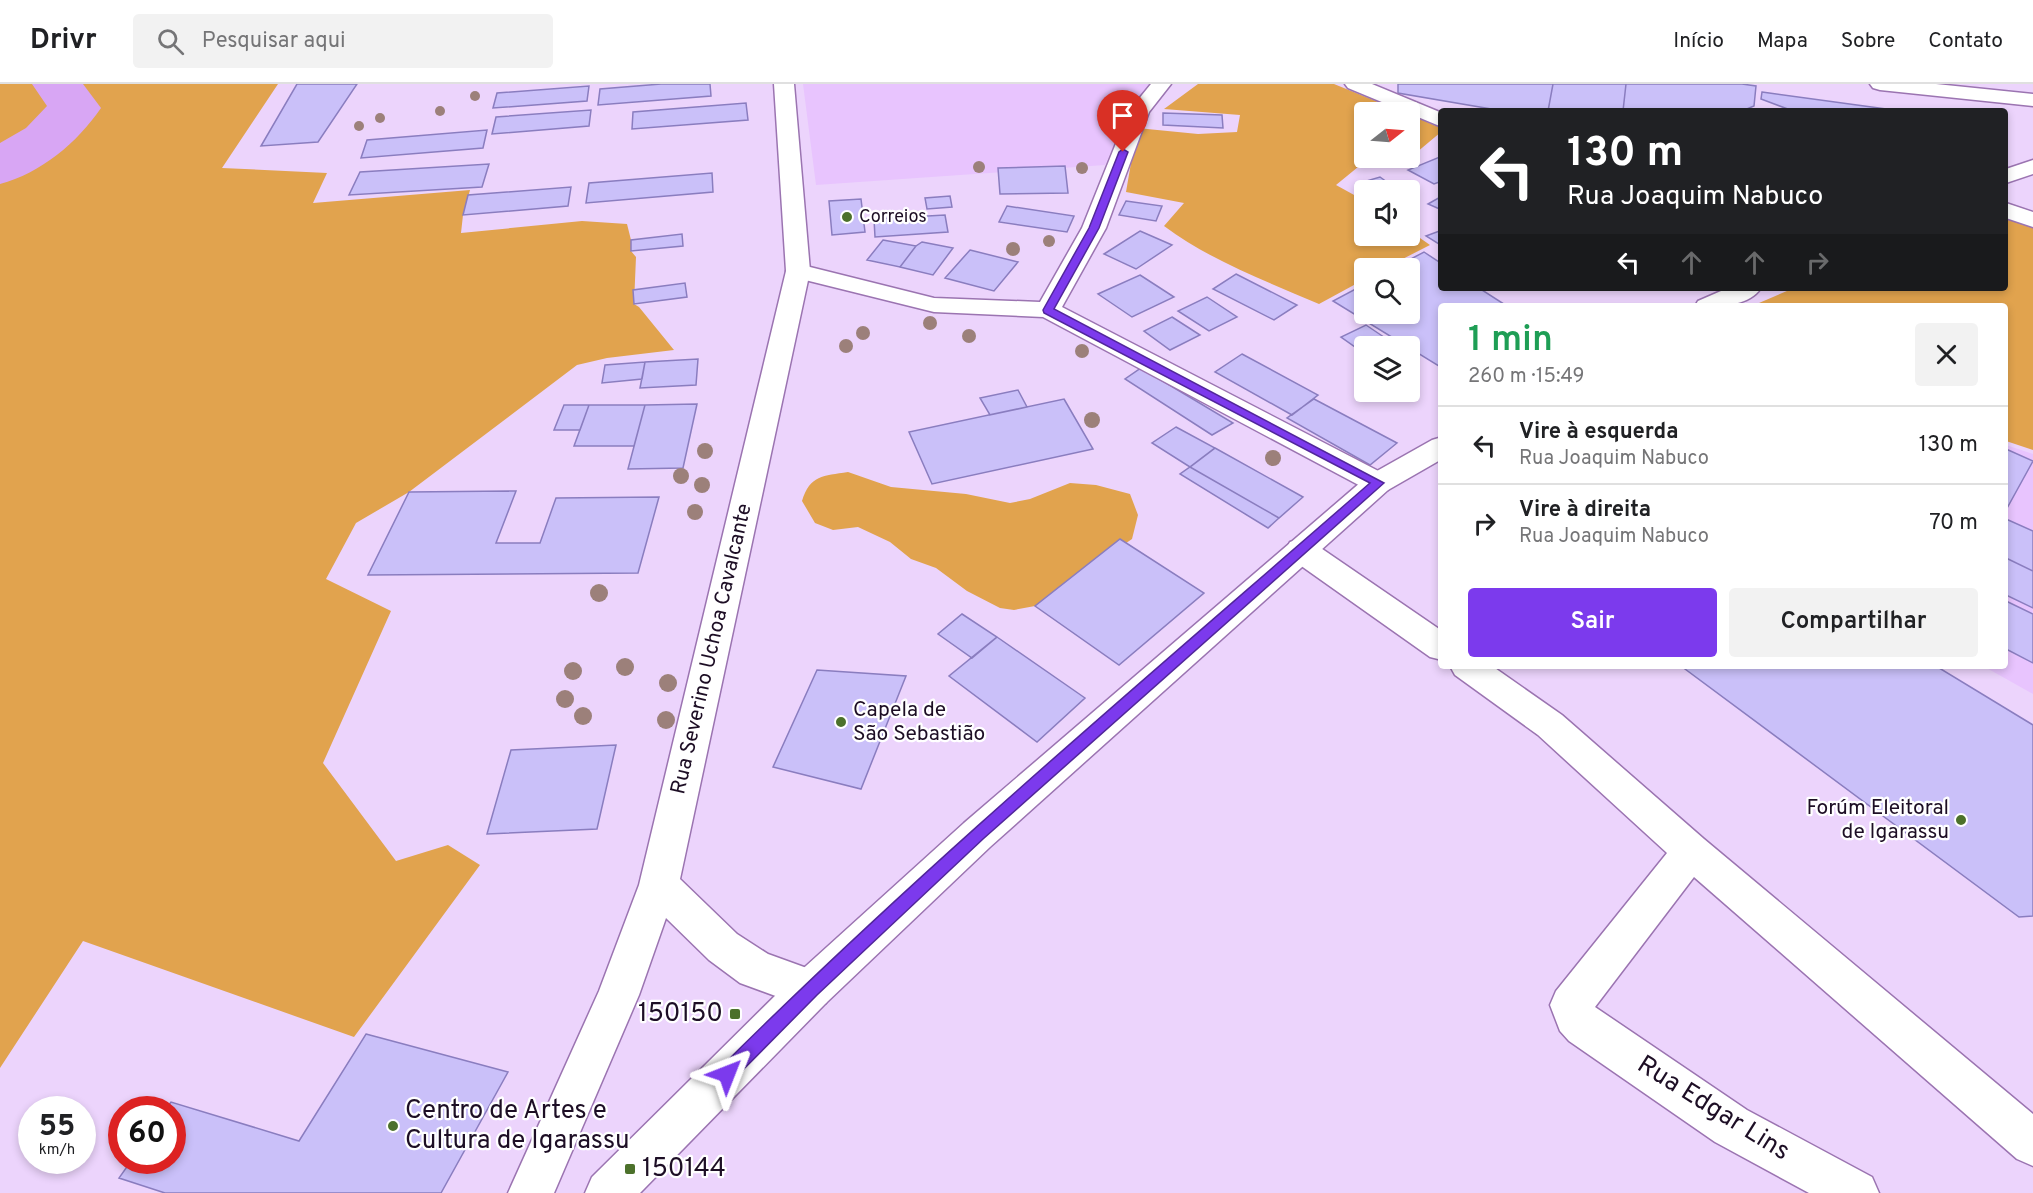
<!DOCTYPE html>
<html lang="pt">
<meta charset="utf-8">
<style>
body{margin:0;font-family:Overpass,sans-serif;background:#f2f2f2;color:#202124;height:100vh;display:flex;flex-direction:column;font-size:22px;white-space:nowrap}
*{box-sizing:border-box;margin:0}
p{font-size:20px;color:#757577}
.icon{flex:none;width:33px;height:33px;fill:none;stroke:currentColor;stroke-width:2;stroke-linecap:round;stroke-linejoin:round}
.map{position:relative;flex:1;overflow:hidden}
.panel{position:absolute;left:1438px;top:219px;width:570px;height:366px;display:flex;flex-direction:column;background:#fff;border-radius:6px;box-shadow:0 3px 9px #0003}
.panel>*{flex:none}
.hud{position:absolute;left:1438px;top:24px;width:570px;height:183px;border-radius:6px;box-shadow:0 3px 9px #0003;background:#202124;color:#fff;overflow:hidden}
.needle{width:39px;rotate:73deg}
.buttons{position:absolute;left:1354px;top:18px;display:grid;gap:12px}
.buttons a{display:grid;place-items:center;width:66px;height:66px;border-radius:6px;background:#fff;box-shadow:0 3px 9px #0003;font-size:30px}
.speed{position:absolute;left:18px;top:1012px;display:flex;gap:12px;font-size:30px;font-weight:700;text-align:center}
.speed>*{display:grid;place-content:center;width:78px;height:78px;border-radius:50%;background:#fff;box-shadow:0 3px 9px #0003;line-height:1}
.speed small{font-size:15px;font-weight:400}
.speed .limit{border:9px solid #d22;background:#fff;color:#111}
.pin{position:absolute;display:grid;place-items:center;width:51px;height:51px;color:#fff;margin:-62px -26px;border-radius:50% 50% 50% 0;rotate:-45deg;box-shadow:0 0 6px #0007}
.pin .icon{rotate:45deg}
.me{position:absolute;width:66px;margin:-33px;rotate:45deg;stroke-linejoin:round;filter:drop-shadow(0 0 4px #0008)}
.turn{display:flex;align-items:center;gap:21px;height:126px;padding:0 30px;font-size:27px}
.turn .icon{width:78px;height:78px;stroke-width:2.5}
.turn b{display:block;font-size:42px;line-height:51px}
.lanes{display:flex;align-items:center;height:57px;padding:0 30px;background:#0003;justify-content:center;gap:30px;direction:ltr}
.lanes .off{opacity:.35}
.round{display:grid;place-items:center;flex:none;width:63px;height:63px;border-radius:6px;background:#f2f2f2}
.summary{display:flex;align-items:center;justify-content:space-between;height:102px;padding:0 30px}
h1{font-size:36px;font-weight:600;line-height:45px;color:#1e9e55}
.action{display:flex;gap:12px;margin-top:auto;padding:12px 30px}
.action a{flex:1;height:69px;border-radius:6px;background:#7c3aed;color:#fff;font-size:24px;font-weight:600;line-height:69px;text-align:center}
.action a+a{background:#f2f2f2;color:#202124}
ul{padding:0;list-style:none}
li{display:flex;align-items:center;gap:18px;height:78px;padding:0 30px;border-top:2px solid #e0e0e0}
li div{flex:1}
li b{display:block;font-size:22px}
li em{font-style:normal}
header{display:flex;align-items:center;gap:36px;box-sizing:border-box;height:84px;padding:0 30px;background:#fff;border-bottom:2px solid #e0e0e0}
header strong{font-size:28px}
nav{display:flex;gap:33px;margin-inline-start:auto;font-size:21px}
.search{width:420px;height:54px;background:#f2f2f2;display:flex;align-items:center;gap:15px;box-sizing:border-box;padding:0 21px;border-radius:6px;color:#757577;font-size:22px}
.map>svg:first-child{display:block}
.built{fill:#e8c4fe}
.green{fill:#e1a34e}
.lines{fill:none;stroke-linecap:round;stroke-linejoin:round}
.river{fill:#d8a6f4;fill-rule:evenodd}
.building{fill:#cac0f9;stroke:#8a7dbf;stroke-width:1.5}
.street-casing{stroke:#9b74b1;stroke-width:3}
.secondary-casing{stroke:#9b74b1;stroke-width:3}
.primary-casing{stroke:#9b74b1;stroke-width:3}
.street{fill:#fff;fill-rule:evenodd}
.secondary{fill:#fff;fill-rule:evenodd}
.primary{fill:#fff;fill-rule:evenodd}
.tree{fill:#9c807a}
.route{fill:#7c3aed;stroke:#51269a;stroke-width:1.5}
.poi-dot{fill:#4c712b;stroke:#fff;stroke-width:2}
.labels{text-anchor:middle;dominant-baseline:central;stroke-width:4.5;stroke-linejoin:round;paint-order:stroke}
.far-poi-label{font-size:18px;fill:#1d0e25;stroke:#fff;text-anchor:start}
.street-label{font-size:21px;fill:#1d0e25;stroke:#fff}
.poi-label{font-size:21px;fill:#1d0e25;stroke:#fff;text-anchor:start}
.near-poi-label{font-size:26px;fill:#1d0e25;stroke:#fff;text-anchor:start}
.near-street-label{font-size:26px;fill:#1d0e25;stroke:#fff}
</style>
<header>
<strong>Drivr</strong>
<div class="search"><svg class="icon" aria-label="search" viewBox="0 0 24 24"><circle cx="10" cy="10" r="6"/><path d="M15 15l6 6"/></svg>Pesquisar aqui</div>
<nav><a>Início</a><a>Mapa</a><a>Sobre</a><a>Contato</a></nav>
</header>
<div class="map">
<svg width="2033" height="1109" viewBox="0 0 2033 1109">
<rect width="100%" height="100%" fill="#ecd4fc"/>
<path class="built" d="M803,0H1152L1130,26L1105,81L816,101Z
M2006,361L2033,370V610L1983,582H2006Z"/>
<path class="green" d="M0,0H278L222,84L327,89L313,119L470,106L463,131L461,149L582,137L627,140L631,156V167L636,173L634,220L639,223L674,266L607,274L577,281L409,408L356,439L326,495L391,527L323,679L396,777L448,761L480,781L354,953L83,857L0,984Z
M1198,0H1334L1403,28H1365V74H1410V31L1441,44V48L1398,84L1358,83L1336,101L1365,117V152H1410V147L1430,161L1385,184H1365V195L1319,220C1266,197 1211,177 1164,142L1184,119L1126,108L1137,44L1198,50L1237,48L1240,31L1164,25Z
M2006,118L2033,128V366L2006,357V222H1752L1794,204H2006Z
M848,388L891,403L966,410L1010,419L1030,415L1070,399L1096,401L1130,410L1138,431L1132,455L1035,522L1014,526L1000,524L967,507L936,484L911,475L890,458L858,443L833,446L815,439L802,417C810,391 823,392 848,388Z"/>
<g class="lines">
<path class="river" d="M32,0H83L101,24C77,59 41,89 0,100V59L26,44L47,22Z"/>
</g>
<path class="building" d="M297,0H357L318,58L261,62Z
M661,0H710L711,12L598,21L600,5Z
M1398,0H1553L1548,27H1503L1398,9Z
M1553,0H1626L1623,27H1548Z
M1626,0H1742L1756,2L1754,22L1742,27H1623Z
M589,2L587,17L493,24L497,9Z
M1762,8L1901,27H1793L1761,15Z
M746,19L748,36L632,45L633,28Z
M591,26L589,42L492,50L496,33Z
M1163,29L1222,31L1223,44L1163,41Z
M487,46L483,64L361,74L367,56Z
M1442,72V97L1434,100L1408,86Z
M489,80L482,103L349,111L360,88Z
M1065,82L1068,109L1000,110L998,84Z
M712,89L713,108L586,119L589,99Z
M1380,93L1398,106L1365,107L1356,100Z
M571,103L568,122L463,131L468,111Z
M950,112L952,123L927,125L925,114Z
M1442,112V126L1428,120Z
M861,115L865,148L832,151L829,117Z
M1126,117L1162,122L1156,137L1119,131Z
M1007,122L1074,132L1067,148L999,138Z
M945,131L948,148L875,153L874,135Z
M1442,146V162L1426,152Z
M1140,147L1172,161L1136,185L1104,170Z
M682,150L683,162L631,167V156Z
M883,156L916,162L900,183L867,176Z
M922,158L953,164L933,191L900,183L916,162Z
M970,166L1018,178L994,207L945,194Z
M1424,168L1442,180V204H1479L1507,222H1442V284L1333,217L1365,200V230H1410V184H1394Z
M1236,190L1297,221L1274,236L1213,205Z
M1140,191L1174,213L1132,233L1098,210Z
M685,199L687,213L634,220L633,206Z
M1207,213L1237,233L1209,247L1178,227Z
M1172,233L1200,251L1170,266L1144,247Z
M1366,241L1397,262H1365V270L1341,253Z
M1242,270L1318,311L1292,331L1215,288Z
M698,275L696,301L640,304L645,278Z
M645,278L642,295L602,299L605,281Z
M1141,284L1233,339L1212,351L1125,295Z
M1018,306L1027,323L990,331L980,314Z
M1064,315L1093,365L932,400L909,348Z
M1314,315L1397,359L1370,381L1287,334Z
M697,320L683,384L628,385L645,321Z
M564,321H589L580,346H554Z
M589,321H645L634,362H574Z
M1176,343L1215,364L1190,383L1152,359Z
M1215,364L1303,413L1279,434L1190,383Z
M2006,365L2033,377L2006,426Z
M1190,383L1279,434L1268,444L1180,390Z
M516,407L496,459H540L556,414L659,413L638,489L368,491L409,408Z
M2006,435L2033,447V487L2006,474Z
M1120,455L1204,509L1119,581L1035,522Z
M2006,474L2033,487V524L2006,511Z
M2006,517L2033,530V579L2006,565Z
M962,530L997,553L972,574L938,550Z
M997,553L1085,614L1037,658L949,592Z
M1681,582H1936L2033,641V832L2019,833Z
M817,586L906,592L861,705L773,683Z
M616,661L597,745L487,750L511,666Z
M366,950L508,988L441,1109H165L119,1094L131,1077H172V1026H165L171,1018L299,1057Z"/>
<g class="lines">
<defs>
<path id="street" d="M1151,0H1171L1149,28L1106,144L1062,223L1388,392L1393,399L1388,406L1378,409L1368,406L1043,233L934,228L789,192L786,187L789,182L798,180L934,214L1040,218L1082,144L1129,27Z
M1345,0H1372L1442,29V43L1348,4Z
M2006,119L2033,128V143L2006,134Z
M1301,455L1312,458L1442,547V576L1430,573L1290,474L1286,466L1290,458Z
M1450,582H1492L1562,631L1704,755L2033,1030V1082L2017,1075L1694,793L1595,923L1747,1026L1872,1093L1879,1109H1809L1715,1058L1569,957L1560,947L1550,921L1556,907L1667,769L1538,651L1455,591Z"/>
<path id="secondary" d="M774,0H794L810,187L680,795L737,850L768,870L826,891L832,905L826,919L811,925L740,899L709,876L666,834L639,911L554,1109H508L599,907L639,801L786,187Z"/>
<path id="primary" d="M1870,0H1936L2033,10V22L1880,6L1873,4Z
M2033,76V90L2006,99V85Z
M1728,204H1761C1748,224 1716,222 1695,222L1698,217Z
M1442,353V375L1388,406L990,763L826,919L640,1109H585L592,1093L796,891L964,739L1368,392L1432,356Z"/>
</defs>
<use href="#street" class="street-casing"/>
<use href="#secondary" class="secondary-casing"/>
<use href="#primary" class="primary-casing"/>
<use href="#street" class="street"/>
<use href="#secondary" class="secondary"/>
<use href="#primary" class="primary"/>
</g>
<g class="tree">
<circle cx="475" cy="12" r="5"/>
<circle cx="440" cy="27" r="5"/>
<circle cx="380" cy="34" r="5"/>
<circle cx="359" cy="42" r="5"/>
<circle cx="979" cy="83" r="6"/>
<circle cx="1082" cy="84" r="6"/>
<circle cx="1049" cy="157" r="6"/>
<circle cx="1013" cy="165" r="7"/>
<circle cx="930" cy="239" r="7"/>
<circle cx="863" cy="249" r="7"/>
<circle cx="969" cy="252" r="7"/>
<circle cx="846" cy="262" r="7"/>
<circle cx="1082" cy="267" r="7"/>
<circle cx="1092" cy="336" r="8"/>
<circle cx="705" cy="367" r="8"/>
<circle cx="1273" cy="374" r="8"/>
<circle cx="681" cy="392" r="8"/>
<circle cx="702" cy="401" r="8"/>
<circle cx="695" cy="428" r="8"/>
<circle cx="599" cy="509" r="9"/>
<circle cx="625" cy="583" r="9"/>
<circle cx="573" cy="587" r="9"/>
<circle cx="668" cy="599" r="9"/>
<circle cx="565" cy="615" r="9"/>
<circle cx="583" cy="632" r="9"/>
<circle cx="666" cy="636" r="9"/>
</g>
<path class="route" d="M1123,65L1128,68L1099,144L1054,225L1384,399L983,755L817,911L733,996L727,999L720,996L718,990L720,984C927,778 1150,591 1370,399L1044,229L1043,226L1089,144L1119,68Z"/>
<g class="poi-dot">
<circle cx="847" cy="133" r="6"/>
<circle cx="841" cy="638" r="6"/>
<circle cx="1961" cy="736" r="6"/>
<rect x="729" y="924" width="12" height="12" rx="3"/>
<circle cx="393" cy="1042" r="6"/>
<rect x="624" y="1079" width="12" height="12" rx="3"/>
</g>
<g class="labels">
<g class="far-poi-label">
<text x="859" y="133">Correios</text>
</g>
<g class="street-label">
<text transform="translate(712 565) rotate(-77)">Rua Severino Uchoa Cavalcante</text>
</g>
<g class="poi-label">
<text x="853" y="626">Capela de<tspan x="853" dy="24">São Sebastião</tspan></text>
<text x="1949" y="724" text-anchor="end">Forúm Eleitoral<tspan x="1949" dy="24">de Igarassu</tspan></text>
</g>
<g class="near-poi-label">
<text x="723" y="930" text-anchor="end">150150</text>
<text x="405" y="1027">Centro de Artes e<tspan x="405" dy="30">Cultura de Igarassu</tspan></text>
<text x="642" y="1085">150144</text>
</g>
<g class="near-street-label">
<text transform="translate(1713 1025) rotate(32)">Rua Edgar Lins</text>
</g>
</g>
</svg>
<div class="buttons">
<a><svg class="needle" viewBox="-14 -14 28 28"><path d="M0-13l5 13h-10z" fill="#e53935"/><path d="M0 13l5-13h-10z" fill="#757577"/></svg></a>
<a><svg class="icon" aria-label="sound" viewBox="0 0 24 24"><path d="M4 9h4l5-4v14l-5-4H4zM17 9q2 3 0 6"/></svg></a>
<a><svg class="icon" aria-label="search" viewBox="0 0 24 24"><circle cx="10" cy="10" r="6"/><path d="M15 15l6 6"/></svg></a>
<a><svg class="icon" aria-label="layers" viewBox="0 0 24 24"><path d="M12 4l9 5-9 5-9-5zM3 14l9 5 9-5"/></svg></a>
</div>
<div class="speed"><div>55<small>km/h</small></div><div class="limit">60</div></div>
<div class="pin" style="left:1123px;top:68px;background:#d93025"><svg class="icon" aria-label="arrive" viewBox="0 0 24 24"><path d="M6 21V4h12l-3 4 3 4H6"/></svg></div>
<svg class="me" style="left:727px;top:990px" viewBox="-20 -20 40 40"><path d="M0-17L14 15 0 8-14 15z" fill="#7c3aed" stroke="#fff" stroke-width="4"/></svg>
<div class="hud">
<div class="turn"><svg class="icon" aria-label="left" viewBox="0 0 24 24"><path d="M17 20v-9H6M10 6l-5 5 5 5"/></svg><div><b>130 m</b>Rua Joaquim Nabuco</div></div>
<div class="lanes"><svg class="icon" aria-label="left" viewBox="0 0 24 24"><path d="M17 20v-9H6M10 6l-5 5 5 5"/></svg><svg class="icon off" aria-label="ahead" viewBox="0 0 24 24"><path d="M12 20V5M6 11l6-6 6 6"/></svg><svg class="icon off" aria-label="ahead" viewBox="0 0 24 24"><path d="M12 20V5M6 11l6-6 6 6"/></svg><svg class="icon off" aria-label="right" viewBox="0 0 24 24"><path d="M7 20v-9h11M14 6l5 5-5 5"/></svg></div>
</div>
<section class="panel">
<div class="summary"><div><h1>1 min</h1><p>260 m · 15:49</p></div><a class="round"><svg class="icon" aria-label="close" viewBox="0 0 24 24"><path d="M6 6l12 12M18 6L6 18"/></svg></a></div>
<ul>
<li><svg class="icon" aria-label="left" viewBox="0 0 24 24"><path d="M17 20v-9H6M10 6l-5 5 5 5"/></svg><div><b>Vire à esquerda</b><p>Rua Joaquim Nabuco</p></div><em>130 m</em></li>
<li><svg class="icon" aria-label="right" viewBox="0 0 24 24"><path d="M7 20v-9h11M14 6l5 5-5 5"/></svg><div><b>Vire à direita</b><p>Rua Joaquim Nabuco</p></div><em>70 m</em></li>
</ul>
<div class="action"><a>Sair</a><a>Compartilhar</a></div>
</section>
</div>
